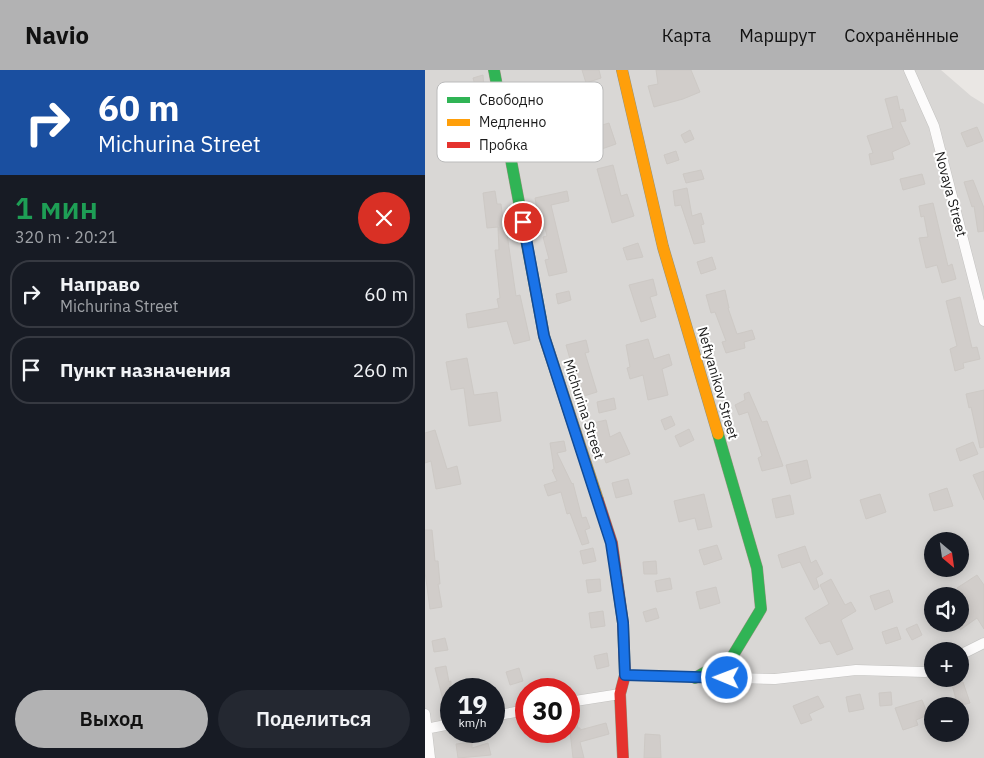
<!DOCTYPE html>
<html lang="ru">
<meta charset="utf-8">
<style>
body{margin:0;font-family:"IBM Plex Sans",sans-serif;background:#242831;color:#f1f3f6;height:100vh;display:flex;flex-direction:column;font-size:19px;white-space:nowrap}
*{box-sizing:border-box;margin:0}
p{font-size:16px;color:#9ea1a6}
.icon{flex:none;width:28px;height:28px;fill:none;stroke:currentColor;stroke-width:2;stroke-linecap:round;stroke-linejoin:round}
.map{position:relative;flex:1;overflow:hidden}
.drawer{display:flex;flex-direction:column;background:#171b24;width:425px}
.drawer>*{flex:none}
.banner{background:#1a4fa0;color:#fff;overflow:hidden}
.needle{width:32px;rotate:151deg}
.buttons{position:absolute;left:499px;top:462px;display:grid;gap:10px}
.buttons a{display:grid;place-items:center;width:45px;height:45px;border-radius:50%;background:#171b24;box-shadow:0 2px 12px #0003;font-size:25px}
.speed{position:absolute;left:15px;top:608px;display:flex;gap:10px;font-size:25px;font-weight:700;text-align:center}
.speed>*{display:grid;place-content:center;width:65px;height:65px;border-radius:50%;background:#171b24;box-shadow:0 2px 12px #0003;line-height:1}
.speed small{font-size:12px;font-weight:400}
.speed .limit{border:8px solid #d22;background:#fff;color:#111}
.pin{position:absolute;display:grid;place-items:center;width:42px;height:42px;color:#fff;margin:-21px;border:2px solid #fff;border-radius:50%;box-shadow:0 1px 5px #0007}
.me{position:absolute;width:55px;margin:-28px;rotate:271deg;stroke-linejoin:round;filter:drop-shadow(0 0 4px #0008)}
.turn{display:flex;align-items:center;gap:18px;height:105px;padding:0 15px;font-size:22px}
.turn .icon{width:65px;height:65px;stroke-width:2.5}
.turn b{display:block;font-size:35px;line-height:42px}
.round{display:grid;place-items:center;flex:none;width:52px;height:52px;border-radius:26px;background:#242831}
.summary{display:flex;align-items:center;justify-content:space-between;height:85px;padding:0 15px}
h1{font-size:30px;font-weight:600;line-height:38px;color:#1e9e55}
.button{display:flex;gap:10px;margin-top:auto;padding:10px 15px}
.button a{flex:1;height:58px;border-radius:30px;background:#b2b2b3;color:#111;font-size:20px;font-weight:600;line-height:58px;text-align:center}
.button a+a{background:#242831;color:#f1f3f6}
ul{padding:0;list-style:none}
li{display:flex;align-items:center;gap:15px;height:68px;margin:0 10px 8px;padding:0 5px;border:2px solid #363941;border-radius:20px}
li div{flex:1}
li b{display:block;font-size:19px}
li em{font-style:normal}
header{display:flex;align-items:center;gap:30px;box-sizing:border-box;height:70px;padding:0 25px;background:#b2b2b3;color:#111}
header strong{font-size:24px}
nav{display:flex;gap:28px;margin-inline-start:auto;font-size:18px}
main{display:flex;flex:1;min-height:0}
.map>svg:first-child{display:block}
.residential{fill:#d9d7d5;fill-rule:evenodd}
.building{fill:#d1cdca;stroke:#cdc9c5}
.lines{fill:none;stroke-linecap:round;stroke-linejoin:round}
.street-casing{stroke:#c3c2c0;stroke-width:11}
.fast-casing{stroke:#94937c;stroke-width:12}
.slow-casing{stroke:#94937c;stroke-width:12}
.jam-casing{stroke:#94937c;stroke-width:12}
.street{stroke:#fcfbfb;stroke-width:10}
.fast{stroke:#30b455;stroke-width:11}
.slow{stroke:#ff9f0a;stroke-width:11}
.jam{stroke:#e5322d;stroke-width:11}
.route-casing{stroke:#114b97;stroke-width:12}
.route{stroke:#1a73e8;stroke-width:9}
.labels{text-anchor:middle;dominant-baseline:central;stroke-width:4;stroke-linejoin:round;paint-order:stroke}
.street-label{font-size:14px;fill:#1c1c1c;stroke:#fff}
.key{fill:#fff;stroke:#bbb;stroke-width:1}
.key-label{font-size:14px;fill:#1c1c1c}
</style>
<header>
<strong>Navio</strong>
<nav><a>Карта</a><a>Маршрут</a><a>Сохранённые</a></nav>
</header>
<main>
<section class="drawer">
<div class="banner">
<div class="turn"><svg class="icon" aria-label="right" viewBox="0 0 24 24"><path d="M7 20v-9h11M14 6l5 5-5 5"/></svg><div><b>60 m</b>Michurina Street</div></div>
</div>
<div class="summary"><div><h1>1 мин</h1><p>320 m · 20:21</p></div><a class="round" style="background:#d93025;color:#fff"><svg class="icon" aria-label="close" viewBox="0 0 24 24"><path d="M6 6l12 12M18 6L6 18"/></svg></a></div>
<ul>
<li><svg class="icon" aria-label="right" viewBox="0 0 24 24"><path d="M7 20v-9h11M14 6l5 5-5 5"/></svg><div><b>Направо</b><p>Michurina Street</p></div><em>60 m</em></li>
<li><svg class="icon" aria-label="arrive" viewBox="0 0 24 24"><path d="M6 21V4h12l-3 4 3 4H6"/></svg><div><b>Пункт назначения</b></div><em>260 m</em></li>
</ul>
<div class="button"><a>Выход</a><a>Поделиться</a></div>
</section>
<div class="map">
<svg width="559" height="688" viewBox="0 0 559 688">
<rect width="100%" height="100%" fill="#eae7e4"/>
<path class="residential" d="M0,0H516L546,26L559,34V688H0ZM508,471H535V499H508ZM508,526H535V554H508ZM508,581H535V609H508ZM26,619H69V661H26ZM101,619H144V661H101ZM508,636H535V664H508Z"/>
<path class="building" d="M157,0H174L176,8L161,13Z
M231,0H266L275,22L258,29L229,37L223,16L233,14Z
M58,5L61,41H57L56,38H44V26H53L48,8Z
M472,26L475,40L478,39L481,51L475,52L485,74L467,82L469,89L446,95L444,84L448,83L442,66L468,58L460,29Z
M184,53L191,74L171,81L164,59Z
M552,57L558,71L542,77L536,63Z
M265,60L269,69L260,73L256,65Z
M251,81L254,90L242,94L239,85Z
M188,95L196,126L202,124L209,146L187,153L172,99Z
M276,100L279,109L261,113L258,104Z
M497,104L500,114L478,120L475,109Z
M548,110L559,138V161L553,162L549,136L547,137L539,112Z
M262,118L267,146L276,143L279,154L276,155L280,172L269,174L256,135L250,136L248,121Z
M70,121L72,134H76L78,150H80L91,226L95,225L105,270L89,274L82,251L43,258L41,244L74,238L72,229L75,228L70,180H74L73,157L62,158L58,123Z
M142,121L144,131L126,135L142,202L124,206L120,190L124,189L118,167L122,166L115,139H112L110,128Z
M508,133L523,196L527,194L531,209L517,213L512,195L501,198L494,168L503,167L499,146L496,147L494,136Z
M213,173L218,187L202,190L198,178Z
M287,187L291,199L276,204L272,192Z
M228,209L232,225L225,227L231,247L216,252L204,215Z
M300,220L304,238H303L312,264L327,260L330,269L319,272L320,278L301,283L297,272L301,271L290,242L286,243L281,225Z
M144,221L146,230L133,234L131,224Z
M535,227L547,278L552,277L555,289L538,293L539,298L530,301L525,279L532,276L521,231Z
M223,269L229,289L244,284L247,295L237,299L243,325L223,330L218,305L205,309L202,298L205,297L201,275Z
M161,270L164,282L160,283L172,322L159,326L154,309L151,310L141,275Z
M42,288L49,325L72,322L76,351L44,356L39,318L26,320L21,292Z
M559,320V377L555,378L546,337L544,338L541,324Z
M324,322L337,352L342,351L358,396L337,401L333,388L337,386L323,342L314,345L310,335L320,330L319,324Z
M189,328L191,339L174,343L172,332Z
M246,346L250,355L240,360L236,350Z
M181,350L185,367L195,362L205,384L181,393L174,373L173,374L168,353Z
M264,359L269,370L255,377L250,366Z
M10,360L22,399L32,396L36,414L11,419L6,391L0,393V363Z
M139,371L141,381L132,383L147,414L148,413L157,448L161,447L165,458L160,460L164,473L157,475L145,443L142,444L136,422L123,426L119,415L132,411L127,400L129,399L125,373Z
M548,372L553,384L535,391L531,379Z
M382,390L386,408L366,414L361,395Z
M559,401V430L548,405Z
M203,409L207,424L191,428L187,413Z
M522,418L528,436L509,441L504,424Z
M279,424L287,457L273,460L270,448L254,452L249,431Z
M455,424L461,442L441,449L435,430Z
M365,425L369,444L351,448L347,429Z
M0,460H7L10,491H13L15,514H13L17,537L5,539L0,502Z
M292,475L297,489L279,495L274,480Z
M380,476L386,493L391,490L398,504L391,508L394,517L389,520L375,492L357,498L353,485Z
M168,478L171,491L158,494L155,481Z
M231,491L232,504H219L218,492Z
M552,505L559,515V559L552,548L535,560V534L541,531L532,518Z
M245,508L247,519L232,522L230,511Z
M175,509L176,521L163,523L161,510Z
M406,509L420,535L426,532L431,541L416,550L428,579L412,585L405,571L395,574L380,548L404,534L395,515Z
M291,517L295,533L275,539L271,522Z
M464,520L468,532L450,540L445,526Z
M231,538L234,548L221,552L218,542Z
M178,541L180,556L166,558L164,543Z
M492,554L497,565L487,570L481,559Z
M472,557L476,569L461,574L457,562Z
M20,568L23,580L9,582L7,571Z
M182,583L184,596L172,599L169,586Z
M21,596L24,612L26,611V628L18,630L10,598Z
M94,598L98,611L85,615L81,602Z
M538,612L545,633L533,636L527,615Z
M466,622L467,635L455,636L454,623Z
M435,624L439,639L424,642L421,627Z
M393,626L399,637L384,644L387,650L376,654L368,636Z
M497,630L503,645L491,650L493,655L478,660L470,638Z
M151,651L153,658H155V660L181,653L184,664L155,672L159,688H148L144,652Z
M220,664L235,665L236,688H219Z
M47,672V678L63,673L66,685L33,688L31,674Z"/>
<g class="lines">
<defs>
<path id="street" d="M484,0L509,56L559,251
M535,585L559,573
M200,605L350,609L431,600L500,602L508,599
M144,632L195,624
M0,644L5,688
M69,646L101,640
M0,659L26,654"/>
<path id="fast" d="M69,0L116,249
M270,608L307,587L336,539L332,498L293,364"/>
<path id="slow" d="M197,0L238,177L293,364
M116,249L119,266L173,430"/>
<path id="jam" d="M173,430L187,473L198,553L200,605L195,624L198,688"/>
</defs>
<use href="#street" class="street-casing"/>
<use href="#fast" class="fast-casing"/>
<use href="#slow" class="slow-casing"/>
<use href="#jam" class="jam-casing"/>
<use href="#street" class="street"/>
<use href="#fast" class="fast"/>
<use href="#slow" class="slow"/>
<use href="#jam" class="jam"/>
</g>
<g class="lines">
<defs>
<path id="route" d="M98,152L119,266L186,473L198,553L200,605L302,608"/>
</defs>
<use href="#route" class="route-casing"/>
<use href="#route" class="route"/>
</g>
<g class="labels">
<g class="street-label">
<text transform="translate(526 124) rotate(75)">Novaya Street</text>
<text transform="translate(293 313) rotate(74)">Neftyanikov Street</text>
<text transform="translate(159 339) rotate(72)">Michurina Street</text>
</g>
</g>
<rect x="12" y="12" width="166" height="80" rx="8" class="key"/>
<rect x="22" y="27" width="23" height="6" fill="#30b455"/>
<rect x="22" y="49" width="23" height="7" fill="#ff9f0a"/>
<rect x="22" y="72" width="23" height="6" fill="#e5322d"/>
<g class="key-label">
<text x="54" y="35">Свободно</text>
<text x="54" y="57">Медленно</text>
<text x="54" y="80">Пробка</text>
</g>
</svg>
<div class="buttons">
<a><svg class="needle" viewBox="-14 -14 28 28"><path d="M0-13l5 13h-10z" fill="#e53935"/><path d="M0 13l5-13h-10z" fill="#9ea1a6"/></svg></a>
<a><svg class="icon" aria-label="sound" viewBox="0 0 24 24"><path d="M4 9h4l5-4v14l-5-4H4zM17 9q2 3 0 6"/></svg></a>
<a>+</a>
<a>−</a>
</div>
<div class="speed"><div>19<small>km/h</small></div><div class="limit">30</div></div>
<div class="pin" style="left:98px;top:152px;background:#d93025"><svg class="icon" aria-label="arrive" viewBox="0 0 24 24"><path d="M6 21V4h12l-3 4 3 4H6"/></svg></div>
<svg class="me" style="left:302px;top:608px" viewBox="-20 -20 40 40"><circle r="17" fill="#1a73e8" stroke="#fff" stroke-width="3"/><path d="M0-11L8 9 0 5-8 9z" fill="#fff"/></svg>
</div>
</main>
